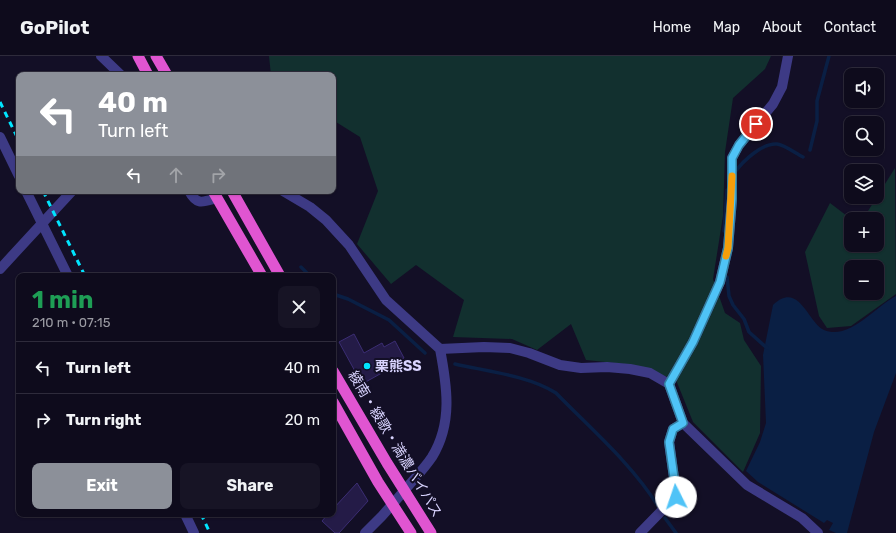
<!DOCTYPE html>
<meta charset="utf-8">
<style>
body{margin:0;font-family:Rubik,"Noto Sans JP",sans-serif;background:#171425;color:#f1f3f6;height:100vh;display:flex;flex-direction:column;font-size:15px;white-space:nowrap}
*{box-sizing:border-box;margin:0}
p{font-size:13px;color:#9b9ba3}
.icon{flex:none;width:22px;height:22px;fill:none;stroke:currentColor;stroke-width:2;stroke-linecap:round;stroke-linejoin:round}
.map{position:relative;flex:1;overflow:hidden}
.drawer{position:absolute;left:16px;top:217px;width:320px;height:244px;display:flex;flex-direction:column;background:#0e0b1c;border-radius:8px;box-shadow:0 1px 3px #0004,0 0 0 1px #2e2b3b}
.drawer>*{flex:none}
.top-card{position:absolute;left:16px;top:16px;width:320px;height:122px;border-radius:8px;box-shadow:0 1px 3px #0004,0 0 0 1px #2e2b3b;background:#8c9099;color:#fff;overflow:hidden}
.fabs{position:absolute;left:844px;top:12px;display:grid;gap:8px}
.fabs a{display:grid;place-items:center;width:40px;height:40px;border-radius:8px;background:#0e0b1c;box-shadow:0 1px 3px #0004,0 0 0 1px #2e2b3b;font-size:20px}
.pin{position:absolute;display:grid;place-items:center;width:34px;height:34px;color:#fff;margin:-17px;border:2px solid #fff;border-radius:50%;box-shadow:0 1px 4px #0007}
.me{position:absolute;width:44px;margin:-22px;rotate:356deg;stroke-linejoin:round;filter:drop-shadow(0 0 3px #0008)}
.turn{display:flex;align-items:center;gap:14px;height:84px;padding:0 16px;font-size:18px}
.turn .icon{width:52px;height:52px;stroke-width:2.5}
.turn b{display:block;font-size:28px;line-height:34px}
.lanes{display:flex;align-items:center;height:38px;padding:0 16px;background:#0003;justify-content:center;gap:20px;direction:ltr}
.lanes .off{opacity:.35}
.round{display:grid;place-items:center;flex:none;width:42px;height:42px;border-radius:8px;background:#171425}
.overview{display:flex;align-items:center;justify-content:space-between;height:68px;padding:0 16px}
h1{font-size:24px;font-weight:700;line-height:30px;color:#1e9e55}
.primary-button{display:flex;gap:8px;margin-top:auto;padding:8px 16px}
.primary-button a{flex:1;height:46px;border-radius:8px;background:#8c9099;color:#fff;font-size:16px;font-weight:700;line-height:46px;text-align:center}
.primary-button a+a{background:#171425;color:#f1f3f6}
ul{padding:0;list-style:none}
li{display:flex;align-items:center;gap:12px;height:52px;padding:0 16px;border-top:1px solid #2e2b3b}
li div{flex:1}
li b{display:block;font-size:15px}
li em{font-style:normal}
header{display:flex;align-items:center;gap:24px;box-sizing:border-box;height:56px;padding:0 20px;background:#0e0b1c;border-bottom:1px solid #2e2b3b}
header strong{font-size:19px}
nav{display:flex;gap:22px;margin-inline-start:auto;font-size:14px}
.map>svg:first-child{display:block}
.green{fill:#12302f;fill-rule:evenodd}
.water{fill:#0a1f44}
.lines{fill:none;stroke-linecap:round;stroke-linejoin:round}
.stream{stroke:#0a1f44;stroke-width:3.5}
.building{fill:#241b47;stroke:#3b2d73}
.minor{stroke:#3d3a85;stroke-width:10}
.tertiary{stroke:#3d3a85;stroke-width:10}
.trunk{stroke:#e055d1;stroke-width:11}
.rail{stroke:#00e5ff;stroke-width:3;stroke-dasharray:6 5;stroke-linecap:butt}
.route-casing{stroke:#337fa1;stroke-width:10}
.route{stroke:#4fc3f7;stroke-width:7}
.slow{stroke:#f59e0b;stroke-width:7}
.poi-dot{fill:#00e5ff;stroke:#130f26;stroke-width:1.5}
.labels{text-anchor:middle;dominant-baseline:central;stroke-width:4;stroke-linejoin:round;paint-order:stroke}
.poi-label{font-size:14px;font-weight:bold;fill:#d9d4ff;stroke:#130f26;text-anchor:start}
.street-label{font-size:14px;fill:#d9d4ff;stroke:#130f26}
</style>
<header>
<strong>GoPilot</strong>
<nav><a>Home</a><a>Map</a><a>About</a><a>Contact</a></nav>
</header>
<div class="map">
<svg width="896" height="477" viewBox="0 0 896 477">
<rect width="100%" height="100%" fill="#130f26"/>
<path class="green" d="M269,0H771L765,13L733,42L725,96L723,160L713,223L725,257L740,267L744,284L761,310L760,377L743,416L693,366L676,324L634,309L586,304L571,268L537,294L512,283L453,281L464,244L416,209L391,228L357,188L378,135L360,81L336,66L333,68V19H271Z
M895,112L896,238L851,270L827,272L819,260L805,196L830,147L851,163V189H877V163H863ZM851,211H877V237H851Z"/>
<path class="water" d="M896,240V317L874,376L847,477H836L829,474L833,467L827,464L824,467L758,426L746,415L760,386L766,367L763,299L773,249C799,224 808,267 824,274C849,285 876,250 896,240Z"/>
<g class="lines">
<path class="stream" d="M810,94L817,65V45L829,0
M735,116C743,105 762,87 777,88C785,89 795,97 803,101
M724,175L727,134
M301,211L310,220
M727,221L729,240L733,249L744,263L749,276L767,292
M333,238L348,243L389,264L425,297
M455,308C486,315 530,320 556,337C591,373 631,407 658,450
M665,462L676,477"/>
</g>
<path class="building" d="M354,278L364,297L382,287L384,291L395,285L404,302L397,305L398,308L362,328L339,286Z
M357,427L368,445L339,477H335L322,465L328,458H333V453Z"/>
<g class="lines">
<path class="minor" d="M101,0L121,19
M0,81L19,120
M26,135L68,220
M189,135C197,150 203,146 217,142
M283,135L310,151L326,164L349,189L386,244L440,293L484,291L510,292L529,297L560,309L581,312L607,311L630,313L650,317L669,328L683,367L747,429L802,462L818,477
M0,213L72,135
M669,328L693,286L720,226L728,192L732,143V102L739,89L773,48L782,31L788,0
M404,435C413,424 424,413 432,401C453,367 447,330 440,293
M185,458L194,477
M640,477L675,441L676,436L669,386L673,373L683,367"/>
<path class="tertiary" d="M365,477L382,460L404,435"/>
<path class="trunk" d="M138,0L148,19
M156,0L167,19
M213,135L262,220
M232,135L280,220
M333,315L387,407L431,477
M333,346L378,426L411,477"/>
<path class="rail" d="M0,46L19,85
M43,135L85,220
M201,458L210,477"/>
</g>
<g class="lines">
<defs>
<path id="route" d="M676,441V436L669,386L673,373L683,367L669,328L693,286L720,226L728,192L732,143V102L739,89L756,68"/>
</defs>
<use href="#route" class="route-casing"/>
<use href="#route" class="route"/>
<path class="slow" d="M726,200L728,192L732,120"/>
</g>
<circle class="poi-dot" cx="367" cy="310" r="4"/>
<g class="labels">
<g class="poi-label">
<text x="375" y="310">栗熊SS</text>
</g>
<g class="street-label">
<text transform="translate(395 388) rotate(59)">綾南・綾歌・満濃バイパス</text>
</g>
</g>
</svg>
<div class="fabs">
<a><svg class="icon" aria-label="sound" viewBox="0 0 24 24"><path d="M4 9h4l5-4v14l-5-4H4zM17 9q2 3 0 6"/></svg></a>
<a><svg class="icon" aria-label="search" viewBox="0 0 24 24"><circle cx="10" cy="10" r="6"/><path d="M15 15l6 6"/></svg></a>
<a><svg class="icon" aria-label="layers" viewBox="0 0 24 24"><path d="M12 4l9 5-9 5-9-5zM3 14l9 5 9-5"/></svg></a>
<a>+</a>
<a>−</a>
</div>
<div class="pin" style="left:756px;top:68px;background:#d93025"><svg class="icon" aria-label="arrive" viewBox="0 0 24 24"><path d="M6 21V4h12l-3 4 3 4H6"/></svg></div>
<svg class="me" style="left:676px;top:441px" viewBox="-20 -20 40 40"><circle r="19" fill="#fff"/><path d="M0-13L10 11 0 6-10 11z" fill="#4fc3f7"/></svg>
<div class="top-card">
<div class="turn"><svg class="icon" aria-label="left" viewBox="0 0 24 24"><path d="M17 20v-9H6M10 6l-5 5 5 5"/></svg><div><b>40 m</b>Turn left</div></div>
<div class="lanes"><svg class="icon" aria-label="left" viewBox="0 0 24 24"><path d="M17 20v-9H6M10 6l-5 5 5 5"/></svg><svg class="icon off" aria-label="ahead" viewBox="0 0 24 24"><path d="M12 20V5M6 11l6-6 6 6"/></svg><svg class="icon off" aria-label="right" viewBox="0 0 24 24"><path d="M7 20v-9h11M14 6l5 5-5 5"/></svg></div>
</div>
<section class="drawer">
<div class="overview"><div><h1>1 min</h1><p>210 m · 07:15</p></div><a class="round"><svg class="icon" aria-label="close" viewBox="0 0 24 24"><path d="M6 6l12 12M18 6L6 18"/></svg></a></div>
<ul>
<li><svg class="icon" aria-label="left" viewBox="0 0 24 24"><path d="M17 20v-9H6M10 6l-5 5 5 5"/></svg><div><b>Turn left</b></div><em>40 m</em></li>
<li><svg class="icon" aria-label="right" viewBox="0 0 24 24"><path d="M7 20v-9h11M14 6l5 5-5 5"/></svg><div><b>Turn right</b></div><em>20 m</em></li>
</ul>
<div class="primary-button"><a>Exit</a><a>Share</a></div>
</section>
</div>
